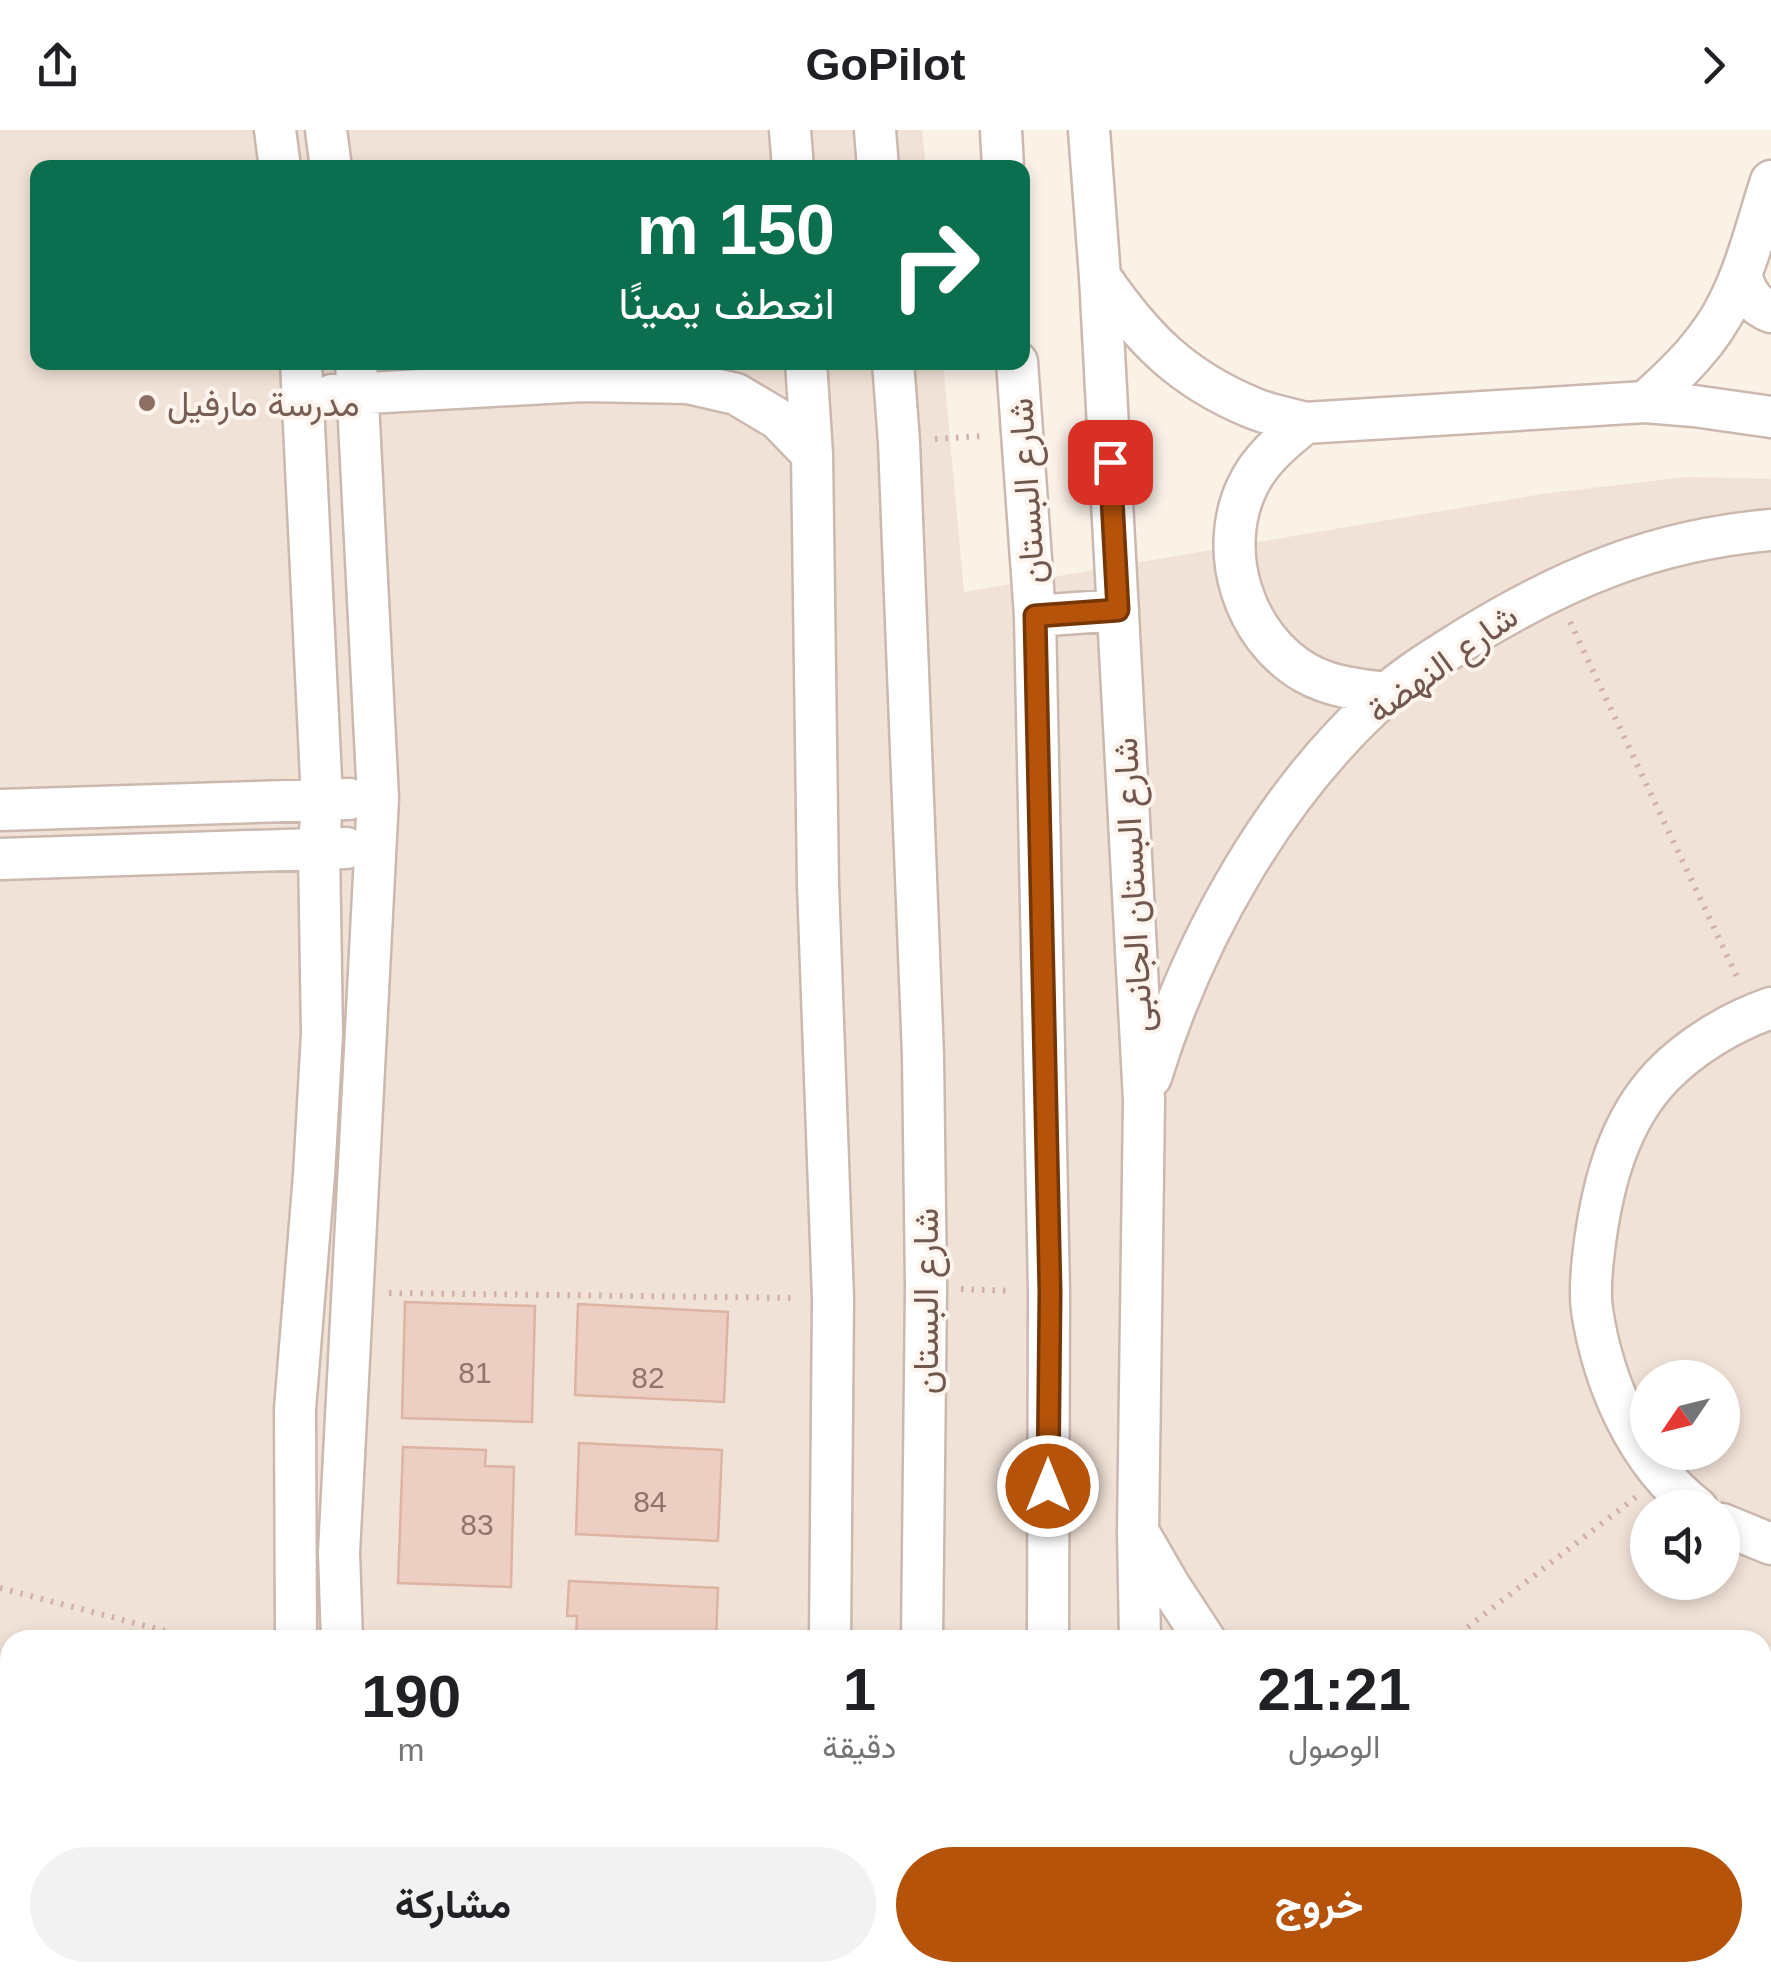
<!DOCTYPE html>
<html lang="ar">
<meta charset="utf-8">
<style>
body{margin:0;font-family:Helvetica,Vazirmatn,sans-serif;background:#f2f2f2;color:#202124;direction:rtl;height:100vh;display:flex;flex-direction:column;font-size:38px;white-space:nowrap}
*{box-sizing:border-box;margin:0}
p{font-size:32px;color:#757577}
.icon{flex:none;width:55px;height:55px;fill:none;stroke:currentColor;stroke-width:2;stroke-linecap:round;stroke-linejoin:round}
.map{position:relative;flex:1;overflow:hidden;direction:ltr}
.panel{position:absolute;left:0px;top:1500px;width:1772px;height:352px;display:flex;flex-direction:column;background:#fff;border-radius:30px 30px 0 0;box-shadow:0 5px 15px #0003;direction:rtl}
.panel>*{flex:none}
.hud{position:absolute;left:30px;top:30px;width:1000px;height:210px;border-radius:20px;box-shadow:0 5px 15px #0003;direction:rtl;background:#0b6e4f;color:#fff;overflow:hidden}
.needle{width:65px;rotate:235deg}
.buttons{position:absolute;left:1630px;top:1230px;display:grid;gap:20px}
.buttons a{display:grid;place-items:center;width:110px;height:110px;border-radius:50%;background:#fff;box-shadow:0 5px 15px #0003;font-size:50px}
.pin{position:absolute;display:grid;place-items:center;width:85px;height:85px;color:#fff;margin:-42px;border-radius:20px;box-shadow:0 5px 15px #0006}
.me{position:absolute;width:110px;margin:-55px;rotate:0deg;stroke-linejoin:round;filter:drop-shadow(0 0 8px #0008)}
.turn{display:flex;align-items:center;gap:35px;height:210px;padding:0 30px;font-size:45px}
.turn .icon{width:130px;height:130px;stroke-width:2.5}
.turn b{display:block;font-size:70px;line-height:85px}
.eta{display:flex;justify-content:space-evenly;align-items:center;height:170px;text-align:center}
.eta b{font-size:60px;font-weight:700;line-height:70px}
.action{display:flex;gap:20px;margin-top:auto;padding:20px 30px}
.action a{flex:1;height:115px;border-radius:60px;background:#b45309;color:#fff;font-size:40px;font-weight:700;line-height:115px;text-align:center}
.action a+a{background:#f2f2f2;color:#202124}
header{display:flex;justify-content:space-between;align-items:center;height:130px;padding:0 30px;background:#fff;font-size:45px;font-weight:700}
.map>svg:first-child{display:block}
.residential{fill:#f1e2d7;fill-rule:evenodd}
.building{fill:#eccec2;stroke:#ddb4a4;stroke-width:2.5}
.lines{fill:none;stroke-linecap:round;stroke-linejoin:round}
.minor-casing{stroke:#cbb8af;stroke-width:45}
.path{stroke:#d1b1a5;stroke-width:6;stroke-dasharray:2.5 8;stroke-linecap:butt}
.minor{stroke:#fff;stroke-width:40}
.route-casing{stroke:#753606;stroke-width:25}
.route{stroke:#b45309;stroke-width:18}
.education-dot{fill:#8d6e63;stroke:#fdf5ed;stroke-width:4}
.labels{text-anchor:middle;dominant-baseline:central;stroke-width:8;stroke-linejoin:round;paint-order:stroke}
.number-label{font-size:30px;fill:#90756b}
.education-label{font-size:35px;fill:#785e54;stroke:#fdf5ed;text-anchor:start}
.street-label{font-size:35px;fill:#71574e;stroke:#fdf5ed}
</style>
<header><svg class="icon" aria-label="forward" viewBox="0 0 24 24"><path d="M9 5l7 7-7 7"/></svg>GoPilot<svg class="icon" aria-label="share" viewBox="0 0 24 24"><path d="M12 15V3M7 8l5-5 5 5M5 13v7h14v-7"/></svg></header>
<div class="map">
<svg width="1771" height="1851" viewBox="0 0 1771 1851">
<rect width="100%" height="100%" fill="#faf1e7"/>
<path class="residential" d="M0,0H922L926,37L38,38V232L943,233L964,462L1542,364L1686,347L1771,349V1851H0ZM1648,1248H1722V1322H1648ZM1648,1378H1722V1452H1648ZM10,1510H1762V1842H10Z"/>
<path class="building" d="M405,1172L535,1176L532,1292L402,1288Z
M578,1174L728,1182L724,1272L575,1265Z
M579,1313L722,1320L718,1411L576,1404Z
M403,1317L486,1320L485,1336L514,1337L511,1457L398,1453Z
M569,1451L718,1458L716,1510H576L577,1486H567Z
M403,1505L518,1507V1510H403Z
M405,1842H513L512,1851H403Z
M577,1842H709V1851H652L576,1846Z"/>
<g class="lines">
<defs>
<path id="minor" d="M275,0L280,38
M326,0L331,38
M790,0L793,38
M875,0L878,38
M1001,0L1003,38
M1089,0L1100,147L1144,970L1138,1401L1140,1510
M1741,145C1746,162 1753,175 1771,182
M1101,148C1143,209 1182,249 1253,278C1269,285 1288,288 1305,293L1645,272L1694,276L1771,287
M806,232L812,324L818,754L833,1169L830,1510
M893,232L899,312L923,926L926,1157L922,1510
M1017,232L1035,486L1049,1162L1048,1510
M332,265L583,251L688,253L736,264L778,289L812,324
M1645,272C1678,243 1711,211 1730,170C1748,133 1758,91 1771,51
M1305,293C1283,311 1261,328 1248,355C1216,420 1243,507 1306,543C1331,557 1359,560 1387,563
M1035,486L1118,480
M0,680L349,669
M0,729L346,718
M1151,947C1194,807 1275,662 1386,564C1410,543 1440,525 1467,508C1565,448 1655,410 1771,400
M1697,1378C1637,1332 1603,1253 1592,1180C1589,1159 1592,1134 1595,1112C1603,1053 1619,991 1662,946C1691,916 1731,892 1771,878
M1722,1394L1771,1414
M1139,1403L1169,1455L1205,1510
M296,1510L295,1279L314,1045L322,904L319,718L322,670L301,232
M342,1510L339,1423L378,668L356,232
M1145,1842L1146,1851
M1518,1842L1543,1851
M1684,1842L1707,1851
M115,1851L125,1842
M339,1851L342,1842
M827,1851V1842
M919,1851V1842
M1044,1851V1842
M1222,1851L1242,1842"/>
</defs>
<use href="#minor" class="minor-casing"/>
<path class="path" d="M935,309L983,306
M1570,492L1739,851
M961,1159L1013,1161
M389,1163L797,1168
M0,1458L200,1510
M1451,1510L1636,1367"/>
<use href="#minor" class="minor"/>
</g>
<g class="lines">
<defs>
<path id="route" d="M1048,1356L1050,1162L1035,486L1118,480L1110,332"/>
</defs>
<use href="#route" class="route-casing"/>
<use href="#route" class="route"/>
</g>
<circle class="education-dot" cx="147" cy="273" r="10"/>
<g class="labels">
<g class="number-label">
<text x="475" y="1242">81</text>
<text x="648" y="1247">82</text>
<text x="650" y="1371">84</text>
<text x="477" y="1394">83</text>
</g>
<g class="education-label">
<text x="167" y="273">مدرسة مارفيل</text>
</g>
<g class="street-label">
<text transform="translate(1026 361) rotate(-94)">شارع البستان</text>
<text transform="translate(1442 533) rotate(-36)">شارع النهضة</text>
<text transform="translate(1132 755) rotate(-93)">شارع البستان الجانبى</text>
<text transform="translate(925 1171) rotate(-90)">شارع البستان</text>
</g>
</g>
</svg>
<div class="buttons">
<a><svg class="needle" viewBox="-14 -14 28 28"><path d="M0-13l5 13h-10z" fill="#e53935"/><path d="M0 13l5-13h-10z" fill="#757577"/></svg></a>
<a><svg class="icon" aria-label="sound" viewBox="0 0 24 24"><path d="M4 9h4l5-4v14l-5-4H4zM17 9q2 3 0 6"/></svg></a>
</div>
<div class="pin" style="left:1110px;top:332px;background:#d93025"><svg class="icon" aria-label="arrive" viewBox="0 0 24 24"><path d="M6 21V4h12l-3 4 3 4H6"/></svg></div>
<svg class="me" style="left:1048px;top:1356px" viewBox="-20 -20 40 40"><circle r="17" fill="#b45309" stroke="#fff" stroke-width="3"/><path d="M0-11L8 9 0 5-8 9z" fill="#fff"/></svg>
<div class="hud">
<div class="turn"><svg class="icon" aria-label="right" viewBox="0 0 24 24"><path d="M7 20v-9h11M14 6l5 5-5 5"/></svg><div><b>150 m</b>انعطف يمينًا</div></div>
</div>
<section class="panel">
<div class="eta">
<div><b>21:21</b><p>الوصول</p></div>
<div><b>1</b><p>دقيقة</p></div>
<div><b>190</b><p>m</p></div>
</div>
<div class="action"><a>خروج</a><a>مشاركة</a></div>
</section>
</div>
